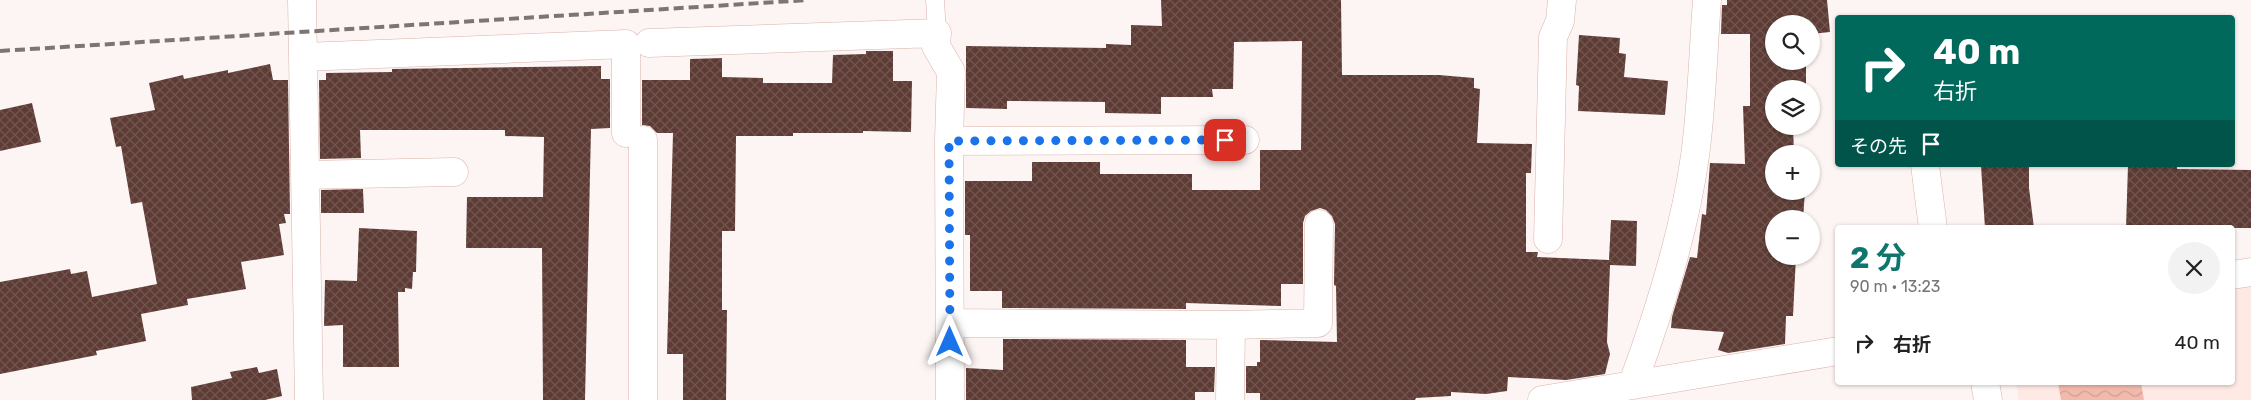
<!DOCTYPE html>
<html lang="ja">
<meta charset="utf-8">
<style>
body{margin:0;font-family:Rubik,"Noto Sans JP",sans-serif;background:#f2f2f2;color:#222;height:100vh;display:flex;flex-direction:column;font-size:19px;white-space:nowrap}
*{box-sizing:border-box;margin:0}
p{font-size:16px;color:#767676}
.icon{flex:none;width:28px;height:28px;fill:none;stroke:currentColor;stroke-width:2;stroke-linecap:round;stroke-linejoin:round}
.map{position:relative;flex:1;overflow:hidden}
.drawer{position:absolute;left:1835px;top:225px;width:400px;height:160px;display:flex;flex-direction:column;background:#fff;border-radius:5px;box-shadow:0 1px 4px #0004}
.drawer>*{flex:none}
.banner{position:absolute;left:1835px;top:15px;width:400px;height:152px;border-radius:5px;box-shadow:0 1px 4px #0004;background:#00695c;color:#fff;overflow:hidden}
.buttons{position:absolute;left:1765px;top:15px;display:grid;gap:10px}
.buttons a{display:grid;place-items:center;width:55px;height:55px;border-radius:50%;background:#fff;box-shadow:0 1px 4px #0004;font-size:25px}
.pin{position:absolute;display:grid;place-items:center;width:42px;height:42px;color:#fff;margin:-21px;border-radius:10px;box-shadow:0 2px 8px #0006}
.me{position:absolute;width:55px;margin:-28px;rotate:0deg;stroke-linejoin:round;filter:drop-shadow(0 0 4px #0008)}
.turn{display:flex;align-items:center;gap:18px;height:105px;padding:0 15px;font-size:22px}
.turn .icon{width:65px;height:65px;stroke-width:2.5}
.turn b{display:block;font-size:35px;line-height:42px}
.then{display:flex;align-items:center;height:48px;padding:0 15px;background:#0003;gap:10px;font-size:19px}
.round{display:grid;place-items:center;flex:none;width:52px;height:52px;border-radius:26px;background:#f2f2f2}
.headline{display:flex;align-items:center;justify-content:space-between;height:85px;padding:0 15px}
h1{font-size:30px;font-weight:700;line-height:38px;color:#0f766e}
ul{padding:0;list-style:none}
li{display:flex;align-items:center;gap:15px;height:65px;padding:0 15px}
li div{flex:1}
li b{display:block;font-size:19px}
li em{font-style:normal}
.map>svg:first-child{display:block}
.built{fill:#fee9e5}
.water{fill:url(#water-waves)}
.building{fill:url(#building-cross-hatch)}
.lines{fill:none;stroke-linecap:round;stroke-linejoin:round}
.lane-casing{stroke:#dbb2a9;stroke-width:19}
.street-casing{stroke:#dbb2a9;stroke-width:29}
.lane{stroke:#fff;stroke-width:18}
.street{stroke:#fff;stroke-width:28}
.rail{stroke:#807471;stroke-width:4;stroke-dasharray:10 5;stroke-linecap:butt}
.route{stroke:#1a73e8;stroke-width:9;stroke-dasharray:0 16.2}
</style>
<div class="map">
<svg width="2251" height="400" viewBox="0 0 2251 400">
<defs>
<pattern id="water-waves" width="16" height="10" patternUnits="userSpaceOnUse" patternTransform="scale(1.25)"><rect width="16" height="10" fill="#f2baad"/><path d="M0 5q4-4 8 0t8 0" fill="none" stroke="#cf9f94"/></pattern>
<pattern id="building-cross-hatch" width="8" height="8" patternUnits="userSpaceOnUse" patternTransform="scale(1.25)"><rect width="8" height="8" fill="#5e3c35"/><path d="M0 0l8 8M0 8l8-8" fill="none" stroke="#71554f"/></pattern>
</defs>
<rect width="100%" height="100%" fill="#fdf5f3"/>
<path class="built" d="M2251,284V400H2019L2016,383L2232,382L2233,288Z"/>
<path class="water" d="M2058,383H2141L2144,400H2061Z"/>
<path class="building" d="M1161,0H1341L1342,75H1439L1474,78V88L1480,89L1477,143L1532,144L1531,173H1526V252H1538L1537,257L1609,260L1611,220L1637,221L1636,266L1610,265L1607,342L1610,354L1605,374L1566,380L1508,377L1507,391L1486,394L1451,392V396L1416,398L1415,400H1260V393H1246V366H1257V362H1260V340L1337,342L1336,286L1334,285L1335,224L1332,216L1326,210L1320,208L1311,211L1305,216L1303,223V284H1281V306L1186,303V309L1002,308V291H970V235H965V181H1032V162H1100V174H1192V190H1260V150H1301L1302,41L1234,42L1233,89H1212L1213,97H1161V114L1105,113V102L1007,101V109L966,108V46L1106,48V44L1131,45V25L1162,26Z
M1727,0H1827L1830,32L1811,34V24H1774V61H1806V89H1774V126H1793L1794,154H1774V191H1805L1803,219H1774V256H1796L1793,316H1786L1785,344L1728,353L1718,350L1724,332L1671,328L1672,317L1690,257L1697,258L1702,214L1706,215L1710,163L1745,164L1743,106H1750V34H1721L1722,5H1727Z
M1579,35L1620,38L1619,53L1626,54L1624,77L1668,81L1665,115L1578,111L1579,86L1576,85Z
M866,51H893V81H912L911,132L863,131V133H793V136H736L735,231H722V310H727L726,400H683V354H667L673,133H657L650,126L642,125V80H690V59L722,58V77L763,78V83H832L833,55L866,54Z
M270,64L273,80H288L290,214H284L286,223L279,224L284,255L241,262L246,289L187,299L188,305L141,314L146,341L96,351L97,355L0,374V282L70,269L71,274L87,271L92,297L157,284L142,202L131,204L121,146L116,147L110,118L155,110L149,83L183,75L184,79L228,70V73Z
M601,66V79H610V128L591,129L585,400H543L542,248H466L467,197H543L544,137L505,136V130H360L361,158L320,159L319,80H326V73L392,72V69Z
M32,103L41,142L0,151V110Z
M2029,165V188L2034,228H1985L1981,166Z
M2128,165H2177V169L2251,170V228H2126Z
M363,189L364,213H321V190Z
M359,228L417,231L416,272H413L412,289L405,288V292H398L399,367H343V325L324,326L325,280L357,281Z
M1003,339L1186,340V367H1215L1214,392H1195V400H966V368L1003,370Z
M257,367L259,373L277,369L282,396L265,400H192L191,387L232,378L230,372Z"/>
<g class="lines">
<defs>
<path id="lane" d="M935,0L937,33"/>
<path id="street" d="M302,0L309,400
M649,43L937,33L936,46L951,72L949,141
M304,57L626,44V133
M643,140V400
M1925,165L1933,228
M305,175L454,172
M1548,239L1553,37L1560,21L1562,0
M2232,275L2251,272
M950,323L1231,325L1318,323L1319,224
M1985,382L1988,400
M1633,383C1660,310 1684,234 1695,156C1702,105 1703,52 1707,0
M950,400L949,141L1245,140
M1230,400L1231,325
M1542,400L1838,351"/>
</defs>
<use href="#lane" class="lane-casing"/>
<use href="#street" class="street-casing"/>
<use href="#lane" class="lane"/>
<use href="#street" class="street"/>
<path class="rail" d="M0,51L808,0"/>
</g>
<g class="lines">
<path class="route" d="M950,342L949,141L1225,140"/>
</g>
</svg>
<div class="buttons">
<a><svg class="icon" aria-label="search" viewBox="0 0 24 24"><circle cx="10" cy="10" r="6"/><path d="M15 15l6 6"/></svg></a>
<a><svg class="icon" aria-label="layers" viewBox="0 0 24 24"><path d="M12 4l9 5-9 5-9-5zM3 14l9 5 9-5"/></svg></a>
<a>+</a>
<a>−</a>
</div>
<div class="pin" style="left:1225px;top:140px;background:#d93025"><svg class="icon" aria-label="arrive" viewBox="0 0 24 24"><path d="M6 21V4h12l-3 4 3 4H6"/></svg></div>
<svg class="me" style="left:950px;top:342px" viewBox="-20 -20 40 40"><path d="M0-17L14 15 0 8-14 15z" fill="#1a73e8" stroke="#fff" stroke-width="4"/></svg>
<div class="banner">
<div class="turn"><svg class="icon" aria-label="right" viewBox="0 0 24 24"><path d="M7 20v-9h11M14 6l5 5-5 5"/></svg><div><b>40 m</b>右折</div></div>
<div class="then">その先<svg class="icon" aria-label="arrive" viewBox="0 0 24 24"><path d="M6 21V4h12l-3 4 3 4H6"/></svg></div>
</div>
<section class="drawer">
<div class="headline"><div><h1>2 分</h1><p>90 m · 13:23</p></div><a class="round"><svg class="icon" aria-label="close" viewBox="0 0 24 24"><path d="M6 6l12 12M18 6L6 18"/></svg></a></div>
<ul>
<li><svg class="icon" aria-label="right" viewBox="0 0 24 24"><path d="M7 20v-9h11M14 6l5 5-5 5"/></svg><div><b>右折</b></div><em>40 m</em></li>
</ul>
</section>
</div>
